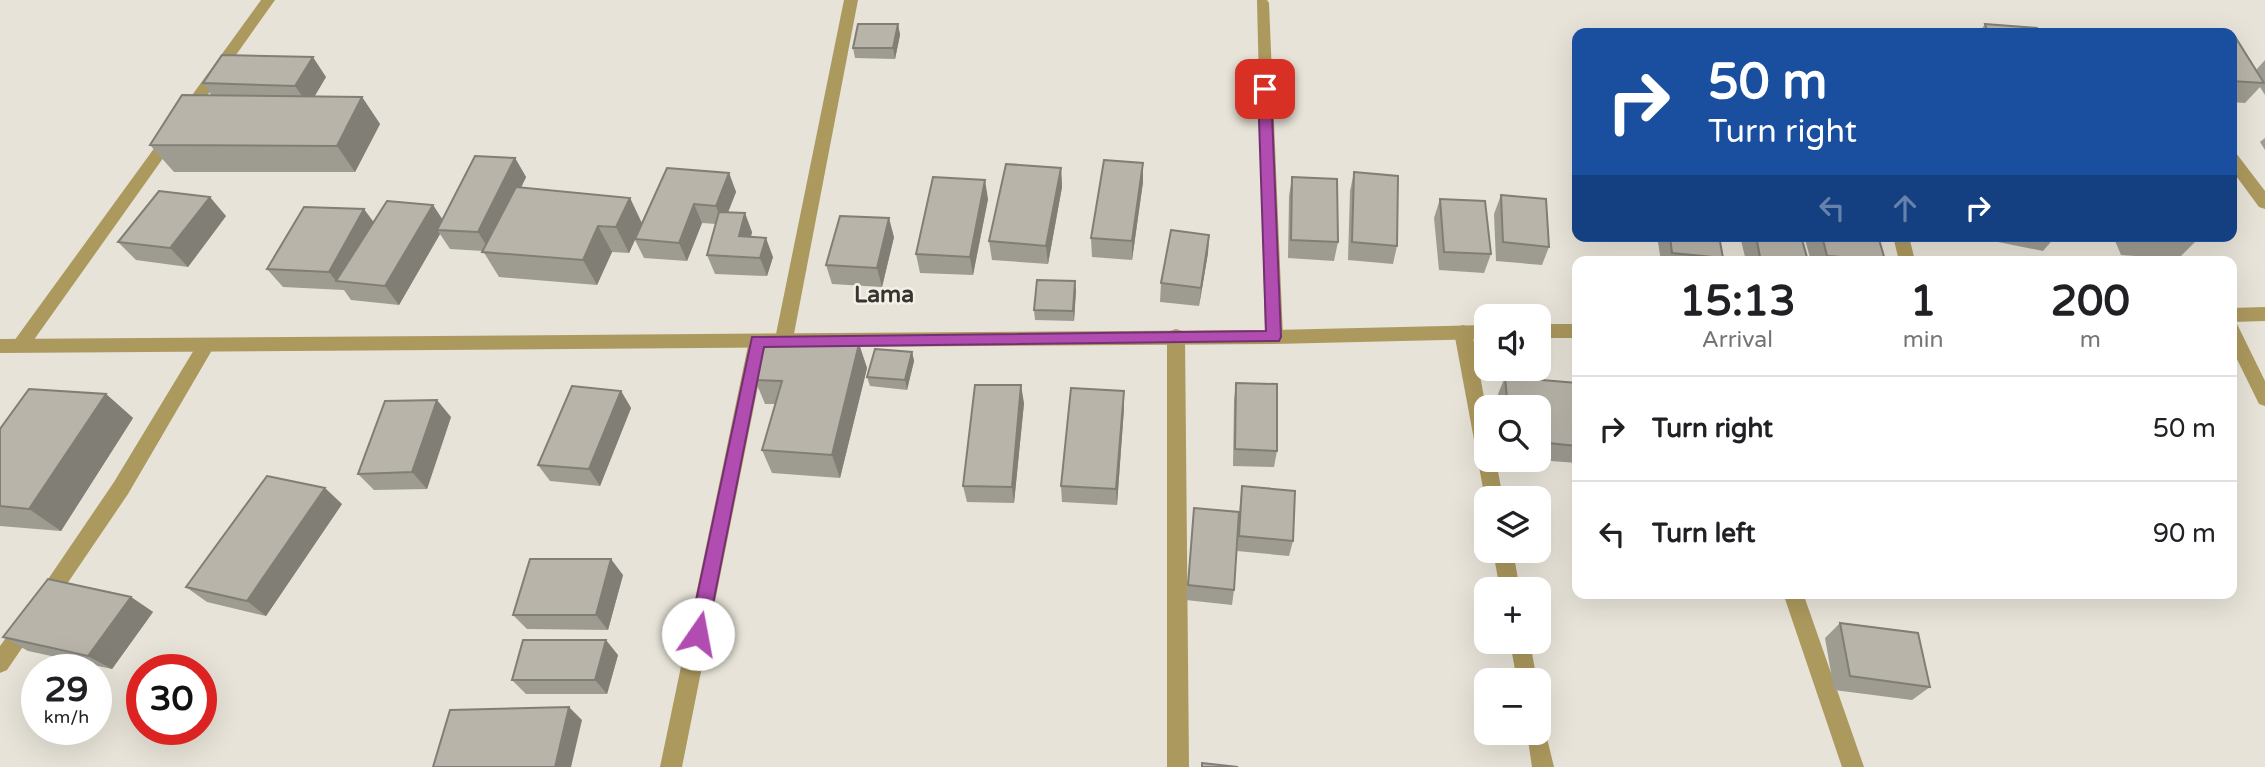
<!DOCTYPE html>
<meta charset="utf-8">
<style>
body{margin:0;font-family:"Varela Round",sans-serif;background:#f6f6f6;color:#202124;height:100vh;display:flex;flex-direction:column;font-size:26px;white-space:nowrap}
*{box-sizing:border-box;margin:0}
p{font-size:23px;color:#757577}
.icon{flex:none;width:38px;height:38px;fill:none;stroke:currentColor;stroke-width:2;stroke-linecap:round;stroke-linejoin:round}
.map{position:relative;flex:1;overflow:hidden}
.side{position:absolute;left:1572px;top:256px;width:665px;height:343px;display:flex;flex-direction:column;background:#fff;border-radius:14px;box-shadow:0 7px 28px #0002}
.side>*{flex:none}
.guide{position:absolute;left:1572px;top:28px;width:665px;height:214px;border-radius:14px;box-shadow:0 7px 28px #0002;background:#1a4fa0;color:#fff;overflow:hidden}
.tools{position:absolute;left:1474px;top:304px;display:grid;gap:14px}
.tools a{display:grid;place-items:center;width:77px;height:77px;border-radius:14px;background:#fff;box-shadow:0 7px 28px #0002;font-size:35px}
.speed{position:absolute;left:21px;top:654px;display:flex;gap:14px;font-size:35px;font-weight:700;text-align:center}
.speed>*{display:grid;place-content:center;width:91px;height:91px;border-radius:50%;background:#fff;box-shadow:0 7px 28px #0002;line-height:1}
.speed small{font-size:18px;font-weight:400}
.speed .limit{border:10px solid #d22;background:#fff;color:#111}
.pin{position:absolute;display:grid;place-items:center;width:60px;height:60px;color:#fff;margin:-30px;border-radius:14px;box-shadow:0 4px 10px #0006}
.me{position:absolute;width:77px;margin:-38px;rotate:12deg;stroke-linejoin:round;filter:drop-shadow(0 0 5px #0008)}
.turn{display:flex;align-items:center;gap:24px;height:147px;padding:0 21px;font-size:32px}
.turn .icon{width:91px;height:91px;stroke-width:2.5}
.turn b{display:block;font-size:49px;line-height:60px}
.lanes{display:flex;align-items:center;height:66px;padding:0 21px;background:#0003;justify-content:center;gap:35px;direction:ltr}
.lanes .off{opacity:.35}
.eta{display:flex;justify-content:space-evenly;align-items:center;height:119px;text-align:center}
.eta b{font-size:42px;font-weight:700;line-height:49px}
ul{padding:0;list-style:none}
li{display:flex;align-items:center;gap:21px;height:105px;padding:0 21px;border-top:2px solid #e0e0e0}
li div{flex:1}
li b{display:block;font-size:26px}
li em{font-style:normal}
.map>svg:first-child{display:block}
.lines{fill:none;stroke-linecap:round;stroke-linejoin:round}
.minor{fill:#ac995e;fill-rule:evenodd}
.tertiary{fill:#ac995e;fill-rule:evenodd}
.wall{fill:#9e9b91}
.shaded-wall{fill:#817e76}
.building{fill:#b8b4a9;stroke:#817e76;stroke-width:2}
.route{fill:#b14cb1;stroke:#733173;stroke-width:2}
.labels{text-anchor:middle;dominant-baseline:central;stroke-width:5;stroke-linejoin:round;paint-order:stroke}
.quarter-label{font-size:23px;font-weight:bold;fill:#363531;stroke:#f4f0e5}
</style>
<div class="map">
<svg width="2265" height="767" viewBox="0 0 2265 767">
<rect width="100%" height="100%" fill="#e7e3d8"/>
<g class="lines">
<path class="minor" d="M261,0H275L192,117H182L180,113L182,109Z
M844,0H858L793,339L790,344H778L775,339Z
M1257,0H1267L1269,3L1283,337L1280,342H1268L1265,337Z
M171,131L179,136L176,140L26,351H14L11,346L14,341L166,132Z
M2231,152L2236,153L2265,191V209L2259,207L2231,169Z
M1893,236H1909L1915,261H1899Z
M2231,322L2237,324L2265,381V406L2259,404L2231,347Z
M1463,325L1469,327L1472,332L1486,408V460H1496L1503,499H1486V501L1485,499L1454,332L1457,327Z
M1176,329L1182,331L1185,336L1189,767H1167V336L1170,331Z
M758,334L764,336L767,341L682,767H660L749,341L752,336Z
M206,338L212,340L215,345L128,494L52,606L45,609L38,606L35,600L38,594L114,482L200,340Z
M1493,551H1513L1520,590H1500Z
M1783,593H1803L1864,767H1842Z
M28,614L35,617L38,623L35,629L7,670L0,673V646L21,617Z
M1510,642H1530L1537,681H1517Z
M1538,723L1544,726L1554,767H1532L1527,733H1538Z"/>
<path class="tertiary" d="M2265,307V321L2231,322V308Z
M1538,324H1577V338H1538Z
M1486,325V339L1274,344L0,353V339L1274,330Z"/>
</g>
<path class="wall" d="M898,24L900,35L895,59L855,58L853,48Z
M1985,24L2039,33H1979Z
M2231,35L2256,70L2265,60V95L2260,87L2245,103L2231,102Z
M326,77L314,96L362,97L380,124L355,172H174L150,145L212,96L203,83Z
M2265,138V150L2260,142Z
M515,158L526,177L521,188L630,198L642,223L729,173L736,192L728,212L752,232L751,237L773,257L767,276L715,274L707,255L716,224L702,223L687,261L644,258L635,240L629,253L612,252L597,285L499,277L483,251L450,249L440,234L399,305L351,300L344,290L283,287L267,269L373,222L433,205L443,220Z
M1143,163V182L1132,260L1092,257L1091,238Z
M1061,168L1062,187L1048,264L992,260L989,241Z
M1354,172L1397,246L1393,264L1348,260L1350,191Z
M1292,177L1338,242L1334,261L1288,258L1289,196Z
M1501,195L1549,247L1542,265L1496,261L1494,214Z
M988,199L973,275L920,273L916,254Z
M1440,199L1491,254L1484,273L1439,270L1434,218Z
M226,216L188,267L136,260L118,242Z
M1209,235L1208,253L1199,306L1160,302L1161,283Z
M1657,236H1719L1723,258L1721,261H1661Z
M1740,236H1801L1808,261H1746Z
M1804,236H1878L1885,261H1811Z
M1983,236H2056L2043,251L1983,239Z
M2113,236H2195L2197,240L2178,259L2121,255Z
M894,237L882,287L832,284L826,265Z
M1076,290L1074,321L1035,320L1034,310Z
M859,344L867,368L840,478L772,473L762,450L775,404H765L755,380Z
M912,352L914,361L907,390L870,386L867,377Z
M1505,377L1577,383V463L1538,460V408H1499L1498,394Z
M1236,383L1277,451L1274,467L1233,466L1234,400Z
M621,391L631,408L600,486L550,481L538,465Z
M106,394L133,418L61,531L0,526V429Z
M1024,403L1014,503L967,502L963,486Z
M1124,408L1117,505L1062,502L1061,486Z
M451,417L427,489L374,490L358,474Z
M1242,486L1293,541L1289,556L1237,551L1240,502Z
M342,504L266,616L207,602L186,587Z
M1194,508L1234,590L1232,605L1186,600Z
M623,575L608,630L527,629L513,615Z
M131,597L153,612L112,669L28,651L3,637Z
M1840,623L1930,687L1912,700L1834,690L1825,638Z
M618,655L607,694H526L512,680Z"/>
<path class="shaded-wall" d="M898,24L900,35L895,59L893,48Z
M313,57L326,77L309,106L295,86Z
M362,97L380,124L355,172L337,146Z
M515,158L526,177L490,251L478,232Z
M1143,163V182L1132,260V241Z
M1061,168L1062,187L1048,264L1046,246Z
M729,173L736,192L723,225L716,206Z
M985,180L988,199L973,275L970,257Z
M210,197L226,216L188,267L170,248Z
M630,198L642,224L629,253L616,227Z
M694,204L702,223L687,261L679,243Z
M433,205L445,224L437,230L440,234L399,305L385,286Z
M364,209L378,228L336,281L344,291L329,272Z
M745,213L752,232L746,255L739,236Z
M889,218L894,237L882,287L877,268Z
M598,226L612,252L597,285L583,260Z
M1209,235L1208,253L1199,306L1201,288Z
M766,238L773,257L767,276L760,258Z
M1075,281L1076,290L1074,321L1073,311Z
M859,344L867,368L840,478L832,455Z
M912,352L914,361L907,390L905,380Z
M1021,385L1024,403L1014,503L1012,487Z
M621,391L631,408L600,486L589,469Z
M1124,391V408L1117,505L1116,489Z
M106,394L133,418L61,531L29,509Z
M437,400L451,417L427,489L412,472Z
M325,488L342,504L266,616L247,601Z
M611,559L623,575L608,630L596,615Z
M131,597L153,612L112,669L88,656Z
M606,640L618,655L607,694L595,680Z
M569,707L582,720L571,767H555Z"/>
<path class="building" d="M858,24H898L893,48H853Z
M1985,24L2037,28L2039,33H1988Z
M2231,35H2234L2264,83L2231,81Z
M222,55L313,57L295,86L203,83Z
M182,95L362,97L337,146L150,145Z
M475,156L515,158L478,232L437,230Z
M1104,160L1143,163L1132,241L1091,238Z
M1006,164L1061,168L1046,246L989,241Z
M2231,166L2236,176H2231Z
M667,168L729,173L716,206L694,204L679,243L635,239Z
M1354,172L1398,176L1397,246L1352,242Z
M933,177L985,180L970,257L916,254Z
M1292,177L1337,179L1338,242L1291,240Z
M516,187L630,198L616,227L598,226L583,260L482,252Z
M159,191L210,197L170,248L118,242Z
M1501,195L1546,199L1549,247L1503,242Z
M1440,199L1485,201L1491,254L1444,252Z
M387,201L433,205L385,286L336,281Z
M304,207L364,209L329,272L267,269Z
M719,212L745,213L739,236L766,238L760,258L707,255Z
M840,216L889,218L877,268L826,265Z
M1171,230L1209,235L1201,288L1161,283Z
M1670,236H1719L1723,258L1672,253Z
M1756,236H1801L1808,261L1760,257Z
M1822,236H1878L1885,260L1827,256Z
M2144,236H2195L2197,240Z
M1037,280L1075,281L1073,311L1034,310Z
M766,340L859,344L832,455L762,450L782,381L755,380Z
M875,349L912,352L905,380L867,377Z
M1505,377L1577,383V446L1538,442V408H1508Z
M1236,383L1277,384V451L1235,449Z
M975,385H1021L1012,487L963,486Z
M572,386L621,391L589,469L538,465Z
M1071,388L1124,391L1116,489L1061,486Z
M29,389L106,394L29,509L0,506V429Z
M437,400L412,472L358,474L385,401Z
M267,476L325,488L247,601L186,587Z
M1242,486L1295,491L1293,541L1239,536Z
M1194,508L1239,512L1234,590L1188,585Z
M530,559H611L596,615H513Z
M48,579L131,597L88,656L3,637Z
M1840,623L1918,633L1930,687L1850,676Z
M523,640H606L595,680H512Z
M569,707L555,767H433L450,710Z
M1202,763L1238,767H1202Z"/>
<path class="route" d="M1265,85L1271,89L1281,337L1279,341L764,347L707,634L704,640L698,642L691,640L689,634L752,337L1266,331L1258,89Z"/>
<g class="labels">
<g class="quarter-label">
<text x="884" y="295">Lama</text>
</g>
</g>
</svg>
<div class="tools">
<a><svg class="icon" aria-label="sound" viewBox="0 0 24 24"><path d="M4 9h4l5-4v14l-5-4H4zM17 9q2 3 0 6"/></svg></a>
<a><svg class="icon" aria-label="search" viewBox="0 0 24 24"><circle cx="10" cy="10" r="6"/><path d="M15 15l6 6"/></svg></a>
<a><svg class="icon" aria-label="layers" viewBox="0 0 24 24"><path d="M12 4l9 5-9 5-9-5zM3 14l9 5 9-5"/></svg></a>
<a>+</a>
<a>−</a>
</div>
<div class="speed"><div>29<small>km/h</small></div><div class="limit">30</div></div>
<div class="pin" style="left:1265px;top:89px;background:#d93025"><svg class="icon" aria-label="arrive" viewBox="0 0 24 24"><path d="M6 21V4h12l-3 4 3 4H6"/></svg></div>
<svg class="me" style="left:698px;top:634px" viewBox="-20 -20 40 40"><circle r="19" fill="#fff"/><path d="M0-13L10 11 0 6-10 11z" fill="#b14cb1"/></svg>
<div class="guide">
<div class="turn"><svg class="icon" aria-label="right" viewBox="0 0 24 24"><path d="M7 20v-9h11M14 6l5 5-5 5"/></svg><div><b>50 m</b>Turn right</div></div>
<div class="lanes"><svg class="icon off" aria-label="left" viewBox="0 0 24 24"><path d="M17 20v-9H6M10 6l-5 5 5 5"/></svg><svg class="icon off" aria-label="ahead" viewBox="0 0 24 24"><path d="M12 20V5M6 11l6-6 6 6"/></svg><svg class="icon" aria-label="right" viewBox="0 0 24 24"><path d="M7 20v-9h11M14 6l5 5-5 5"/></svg></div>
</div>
<section class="side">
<div class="eta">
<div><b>15:13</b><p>Arrival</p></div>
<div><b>1</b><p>min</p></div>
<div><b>200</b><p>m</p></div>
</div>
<ul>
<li><svg class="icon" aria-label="right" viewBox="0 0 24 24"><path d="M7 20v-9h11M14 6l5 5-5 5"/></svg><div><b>Turn right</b></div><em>50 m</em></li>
<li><svg class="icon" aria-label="left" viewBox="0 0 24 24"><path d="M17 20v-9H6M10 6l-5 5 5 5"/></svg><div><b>Turn left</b></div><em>90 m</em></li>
</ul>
</section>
</div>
